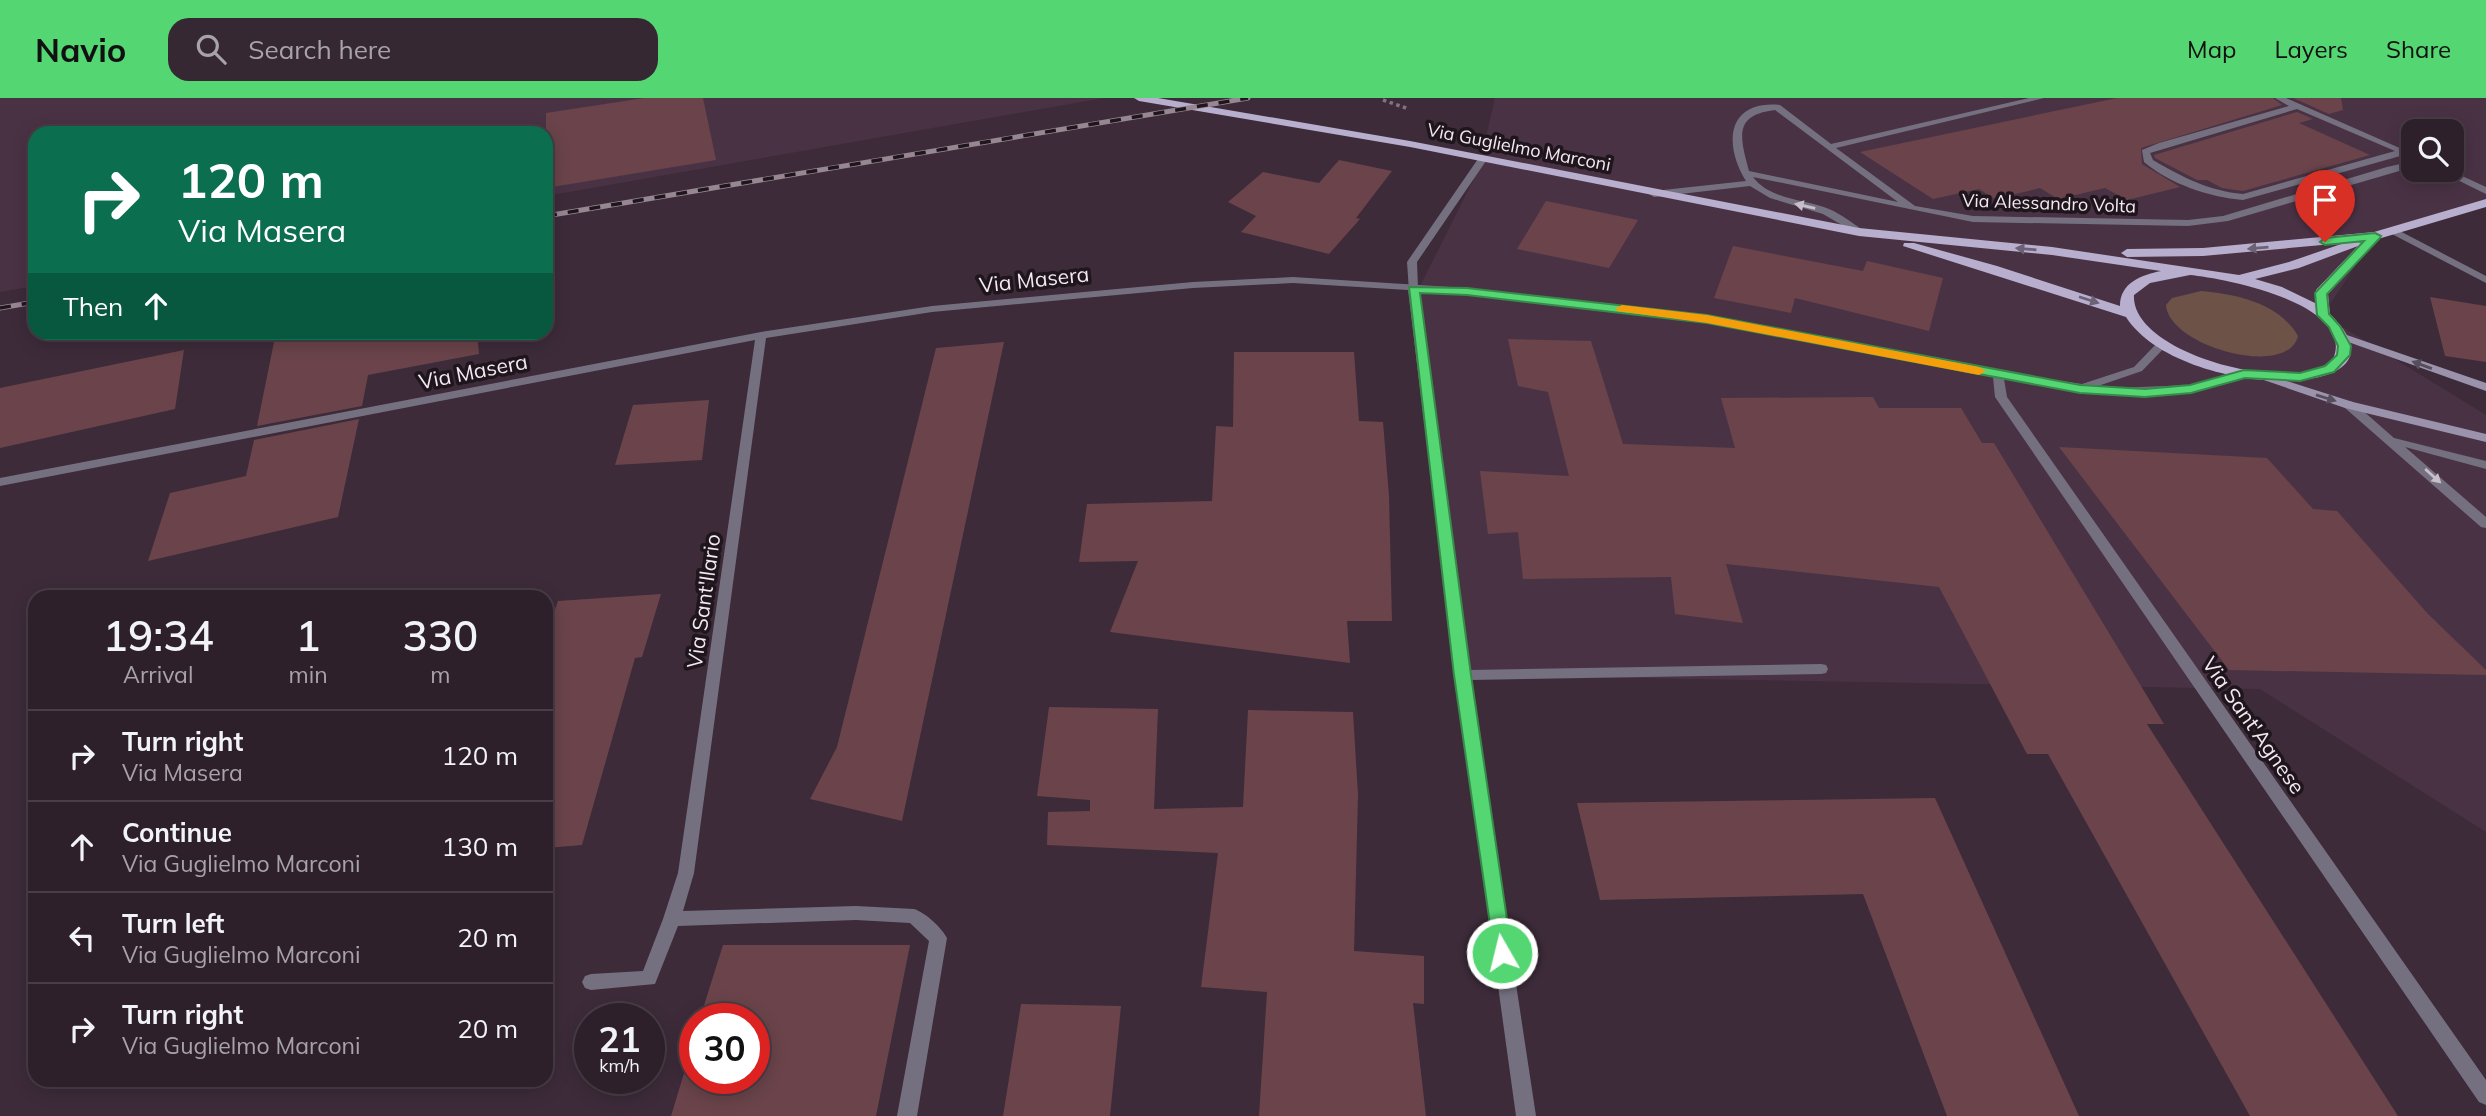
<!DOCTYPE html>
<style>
body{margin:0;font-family:Mulish,sans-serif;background:#362833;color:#f1f3f6;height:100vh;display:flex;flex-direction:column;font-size:26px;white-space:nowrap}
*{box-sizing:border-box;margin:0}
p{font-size:23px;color:#a7a3a9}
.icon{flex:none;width:38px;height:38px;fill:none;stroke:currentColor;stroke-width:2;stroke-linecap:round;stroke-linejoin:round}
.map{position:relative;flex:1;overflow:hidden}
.drawer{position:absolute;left:28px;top:492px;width:525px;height:497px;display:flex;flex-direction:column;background:#2e202b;border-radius:21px;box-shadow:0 4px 18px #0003,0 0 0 2px #493e47}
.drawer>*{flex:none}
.top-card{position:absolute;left:28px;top:28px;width:525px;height:214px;border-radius:21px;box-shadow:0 4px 18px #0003,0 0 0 2px #493e47;background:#0b6e4f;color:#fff;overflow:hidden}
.controls{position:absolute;left:2401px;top:21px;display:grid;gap:14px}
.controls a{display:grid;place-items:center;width:63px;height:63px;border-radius:14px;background:#2e202b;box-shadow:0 4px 18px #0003,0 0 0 2px #493e47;font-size:35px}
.speed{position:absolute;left:574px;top:905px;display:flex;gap:14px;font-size:35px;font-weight:700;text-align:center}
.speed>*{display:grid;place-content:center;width:91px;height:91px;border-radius:50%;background:#2e202b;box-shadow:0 4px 18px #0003,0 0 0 2px #493e47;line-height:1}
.speed small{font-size:18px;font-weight:400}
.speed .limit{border:10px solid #d22;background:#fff;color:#111}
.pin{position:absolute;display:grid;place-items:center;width:60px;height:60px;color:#fff;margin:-72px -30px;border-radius:50% 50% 50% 0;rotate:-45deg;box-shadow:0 0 7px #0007}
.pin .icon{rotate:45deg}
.me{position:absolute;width:77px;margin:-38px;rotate:352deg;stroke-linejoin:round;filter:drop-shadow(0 0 5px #0008)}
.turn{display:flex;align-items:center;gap:24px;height:147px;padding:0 35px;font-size:32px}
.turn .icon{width:91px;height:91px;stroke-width:2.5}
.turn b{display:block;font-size:49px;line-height:60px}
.then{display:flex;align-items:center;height:66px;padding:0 35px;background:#0003;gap:14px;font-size:26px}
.eta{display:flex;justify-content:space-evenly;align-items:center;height:119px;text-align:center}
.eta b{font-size:42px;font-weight:600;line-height:49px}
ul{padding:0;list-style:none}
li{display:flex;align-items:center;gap:21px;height:91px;padding:0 35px;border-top:2px solid #493e47}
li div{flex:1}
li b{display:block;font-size:26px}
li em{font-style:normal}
header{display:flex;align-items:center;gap:42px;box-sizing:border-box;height:98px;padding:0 35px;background:#54d672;color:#111}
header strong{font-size:33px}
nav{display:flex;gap:38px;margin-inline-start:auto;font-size:24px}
.search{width:490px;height:63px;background:#362833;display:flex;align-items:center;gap:18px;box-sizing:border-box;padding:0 24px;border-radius:21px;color:#a7a3a9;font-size:26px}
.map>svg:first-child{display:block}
.built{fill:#4a3245;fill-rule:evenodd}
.green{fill:#6d5247}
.building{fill:#6a444a}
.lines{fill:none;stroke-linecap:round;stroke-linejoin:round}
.path{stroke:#83737f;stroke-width:3.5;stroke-dasharray:3.5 3.5;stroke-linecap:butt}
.lane{fill:#757080;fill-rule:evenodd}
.street{fill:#757080;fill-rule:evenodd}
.secondary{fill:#9b93ac;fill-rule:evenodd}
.primary{fill:#b8aece;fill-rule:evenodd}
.rail-casing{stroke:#968792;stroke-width:5}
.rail{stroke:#1f161d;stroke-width:3.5;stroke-dasharray:11;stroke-linecap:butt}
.oneway{fill:#c8bec9}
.oneway2{fill:#6c6276}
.oneway3{fill:#574e5d}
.route{fill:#54d672;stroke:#378b4a;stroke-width:2}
.slow{fill:#f59e0b}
.labels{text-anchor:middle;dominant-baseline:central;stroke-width:7;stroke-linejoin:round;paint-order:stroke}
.far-street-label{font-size:18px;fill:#f4e8f1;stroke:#1f161d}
.street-label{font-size:21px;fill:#f4e8f1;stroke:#1f161d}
</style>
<header>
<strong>Navio</strong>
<div class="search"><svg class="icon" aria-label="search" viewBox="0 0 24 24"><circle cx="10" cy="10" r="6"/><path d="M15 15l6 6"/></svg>Search here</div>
<nav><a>Map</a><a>Layers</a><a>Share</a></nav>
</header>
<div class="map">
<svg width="2486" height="1018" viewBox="0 0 2486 1018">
<rect width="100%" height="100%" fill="#3d2b39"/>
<path class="built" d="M0,0H1104L546,98V35H35V188L0,194Z
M1495,0H2018L2025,3L2039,0H2486V105L2375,138L2323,217L2486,317V734L2260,591L1462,577L1420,188L1478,73ZM2413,33H2452V72H2413Z"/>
<path class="green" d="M2201,193C2236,196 2279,205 2298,238C2288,281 2169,249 2166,207L2172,200Z"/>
<path class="building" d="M644,0H703L716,62L546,90V15Z
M2117,0H2273L2282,7L2141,50L2142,66L2180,89L2127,102L2105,90L2058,101L2040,90L1995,101L1979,91L1933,101L1860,54Z
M2293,0H2341L2343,12L2329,16Z
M2297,14L2313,21L2299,25L2370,57L2243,93L2222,90L2207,82H2197L2155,60L2154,57Z
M1339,62L1392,73L1356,120L1360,121L1329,156L1241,134L1256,118L1228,104L1263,74L1319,85Z
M1546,103L1638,122L1609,170L1517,151Z
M1733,148L1863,173L1867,163L1943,180L1929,233L1795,200L1791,215L1714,200Z
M2430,199L2486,208V264L2445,258Z
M276,234H477L479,256L368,277L362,308L257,328Z
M1508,241L1591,243L1623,346L1735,350L1721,300L1873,299L1879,310H1961L1982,345H1994L2164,626H2147L2398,1018H2250L2048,656H2027L1939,489L1726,466L1743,525L1675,516L1671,479L1523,481L1518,434L1488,436L1480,373L1569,378L1548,294L1518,288Z
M1004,244L902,723L810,701L837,649L936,250Z
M184,252L175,311L0,350V290Z
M1234,254H1354L1359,323L1383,324L1389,398L1392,523H1347L1350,565L1110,534L1138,463L1079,464L1087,406L1212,403L1216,328L1233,329Z
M709,302L702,362L615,367L633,307Z
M359,321L338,419L148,463L170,395L246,378L254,342Z
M2059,349L2267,360L2313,411L2337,413L2428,516L2486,572V577L2229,572Z
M661,496L642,559L635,560L582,747L546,750V536L558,503Z
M1049,609L1158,611L1154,711L1243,709L1248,612L1353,614L1358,697L1354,853L1424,858V906L1413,905L1426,1018H1259L1267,894L1201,889L1218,755L1047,747L1048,714L1090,713V702L1037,698Z
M1935,700L2079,1018H1947L1863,796L1600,802L1577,705Z
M723,847H910L876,1018H671L695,939V980H754V920H700Z
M1021,906L1121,908L1110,1018H1003Z"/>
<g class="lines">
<path class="path" d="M1383,2L1409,11"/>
<path class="lane" d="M2029,0H2044L1836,50L1915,108L1973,118L2188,122L2223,118L2387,69L2413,63V69L2228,123L2188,128L1973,124L1753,79C1770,102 1805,101 1829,111C1841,116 1852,125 1863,132L1864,134L1859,137L1823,116L1770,100L1750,88L1654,99L1649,96L1654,93L1746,83C1723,46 1727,2 1780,7L1831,46ZM1775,12L1898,104L1749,73C1740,39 1733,17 1775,12Z
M2275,0H2286L2411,55L2243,102C2209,99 2170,86 2144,64L2142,52L2159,45L2289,8ZM2297,11L2395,53L2243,96C2209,93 2182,79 2153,62L2150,55Z
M1480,58L1488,60L1417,164L1418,191L1417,193H1409L1407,164Z
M2437,72H2449L2486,89V96Z
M2349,303L2353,304L2394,340L2486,363V371L2405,349L2486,419V430L2481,429L2345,310L2343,307Z
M686,768L692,770L694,775L683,813L856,808L914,811C926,815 941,829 947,840L917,1018H897L929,843L910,825L856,822L678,828L655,886L591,892L585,890L582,884L585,878L591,876L643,873L663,821L678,775L680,770Z"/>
<path class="street" d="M2394,130L2486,178V185L2390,135V131Z
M1293,179L1467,190L1707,218L1998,274L2082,286L2134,269L2159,243H2167V247L2142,273L2098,288L2116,290L2190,287L2244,273L2248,274V278L2191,295L2116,298L2004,281L2007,299L2486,982V1007L2479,1004L1995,299L1993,279L1707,224L1467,196L1419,193L1469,572L1821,566L1826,567L1828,571L1826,575L1821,576L1470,582L1536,1018H1516L1455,577L1408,192L1293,185L1193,190L932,214L766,240L694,775L692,780L686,782L680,780L678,775L755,242L0,388V380L761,234L932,208L1193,184Z"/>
<path class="secondary" d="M2341,235L2486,285V293L2337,240V236Z
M2262,275L2353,304L2486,336V344L2345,310L2258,280V276Z"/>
<path class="primary" d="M1134,0H1158L1410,43L1859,130L2052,149L2239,177L2289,164L2344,145L2203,158L2127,159L2121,155L2127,151L2203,150L2374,134L2486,101V109L2378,141L2328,196L2330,216C2423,306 2180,303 2126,219L1903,148L1904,145H1914L1997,168L2120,208C2120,185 2141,177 2161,173L2052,157L1859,138L1410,49L1139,3ZM2358,148L2316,192L2315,205L2282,189L2255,181L2299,170ZM2190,177C2223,180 2357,206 2333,261C2295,299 2130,256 2134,197L2150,185Z"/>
<defs>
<path id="rail" d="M546,118L1248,0
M0,210L35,204"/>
</defs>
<use href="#rail" class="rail-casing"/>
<use href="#rail" class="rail"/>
</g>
<defs><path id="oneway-solid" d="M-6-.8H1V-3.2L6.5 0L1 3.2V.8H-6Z" transform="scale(1.75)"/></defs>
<g class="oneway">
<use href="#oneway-solid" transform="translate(1805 108) rotate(-167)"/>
<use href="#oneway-solid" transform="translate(2433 378) rotate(42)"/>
</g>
<g class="oneway2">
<use href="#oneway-solid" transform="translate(2258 150) rotate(175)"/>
<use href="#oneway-solid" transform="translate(2026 151) rotate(-175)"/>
<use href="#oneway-solid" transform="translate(2089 202) rotate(18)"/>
</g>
<g class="oneway3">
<use href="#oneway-solid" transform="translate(2422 267) rotate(-160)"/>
<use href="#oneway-solid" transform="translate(2326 300) rotate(17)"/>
</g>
<path class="route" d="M2375,135L2381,138L2379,141L2327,196L2329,216L2340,228L2351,248L2350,257L2334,274L2300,283L2245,280L2191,295L2145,299L2080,295L1707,225L1467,197L1420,195L1471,577L1512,855L1509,861L1502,864L1495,861L1454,577L1409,189L1467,190L1707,217L2080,287L2145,291L2190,287L2244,272L2300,275L2325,268L2337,257L2338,248L2329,229L2317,217L2315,195L2364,143L2325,147L2320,144L2325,140Z"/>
<path class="slow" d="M1622,207L1707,217L1979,269L1986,273L1979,277L1707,225L1617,213L1616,210Z"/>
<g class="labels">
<g class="far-street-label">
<text transform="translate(1519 49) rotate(11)">Via Guglielmo Marconi</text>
<text transform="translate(2049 105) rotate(2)">Via Alessandro Volta</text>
</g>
<g class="street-label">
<text transform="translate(1034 181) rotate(-6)">Via Masera</text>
<text transform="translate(473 273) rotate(-11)">Via Masera</text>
<text transform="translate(703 503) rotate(-82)">Via Sant'Ilario</text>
<text transform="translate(2254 627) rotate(55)">Via Sant'Agnese</text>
</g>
</g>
</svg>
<div class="controls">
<a><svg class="icon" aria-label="search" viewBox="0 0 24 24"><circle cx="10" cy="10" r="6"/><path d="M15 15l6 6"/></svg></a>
</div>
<div class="speed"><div>21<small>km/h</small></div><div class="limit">30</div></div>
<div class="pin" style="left:2325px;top:144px;background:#d93025"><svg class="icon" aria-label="arrive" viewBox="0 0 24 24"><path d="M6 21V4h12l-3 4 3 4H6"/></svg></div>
<svg class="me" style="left:1502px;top:855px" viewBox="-20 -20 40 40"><circle r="17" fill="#54d672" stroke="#fff" stroke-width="3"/><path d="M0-11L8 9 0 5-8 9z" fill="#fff"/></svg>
<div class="top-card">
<div class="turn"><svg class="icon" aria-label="right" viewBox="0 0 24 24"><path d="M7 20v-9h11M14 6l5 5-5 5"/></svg><div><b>120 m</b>Via Masera</div></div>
<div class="then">Then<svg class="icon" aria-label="ahead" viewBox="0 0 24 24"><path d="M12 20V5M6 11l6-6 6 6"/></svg></div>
</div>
<section class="drawer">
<div class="eta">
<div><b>19:34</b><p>Arrival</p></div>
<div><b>1</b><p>min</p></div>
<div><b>330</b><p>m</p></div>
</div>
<ul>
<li><svg class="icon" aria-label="right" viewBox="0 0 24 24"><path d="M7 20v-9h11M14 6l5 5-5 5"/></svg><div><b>Turn right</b><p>Via Masera</p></div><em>120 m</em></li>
<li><svg class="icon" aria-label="ahead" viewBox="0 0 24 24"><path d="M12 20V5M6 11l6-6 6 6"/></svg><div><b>Continue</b><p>Via Guglielmo Marconi</p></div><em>130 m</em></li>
<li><svg class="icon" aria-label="left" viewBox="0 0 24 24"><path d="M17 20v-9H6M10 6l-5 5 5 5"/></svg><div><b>Turn left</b><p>Via Guglielmo Marconi</p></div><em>20 m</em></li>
<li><svg class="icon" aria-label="right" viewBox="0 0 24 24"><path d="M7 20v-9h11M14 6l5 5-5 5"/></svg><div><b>Turn right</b><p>Via Guglielmo Marconi</p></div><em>20 m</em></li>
</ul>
</section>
</div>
